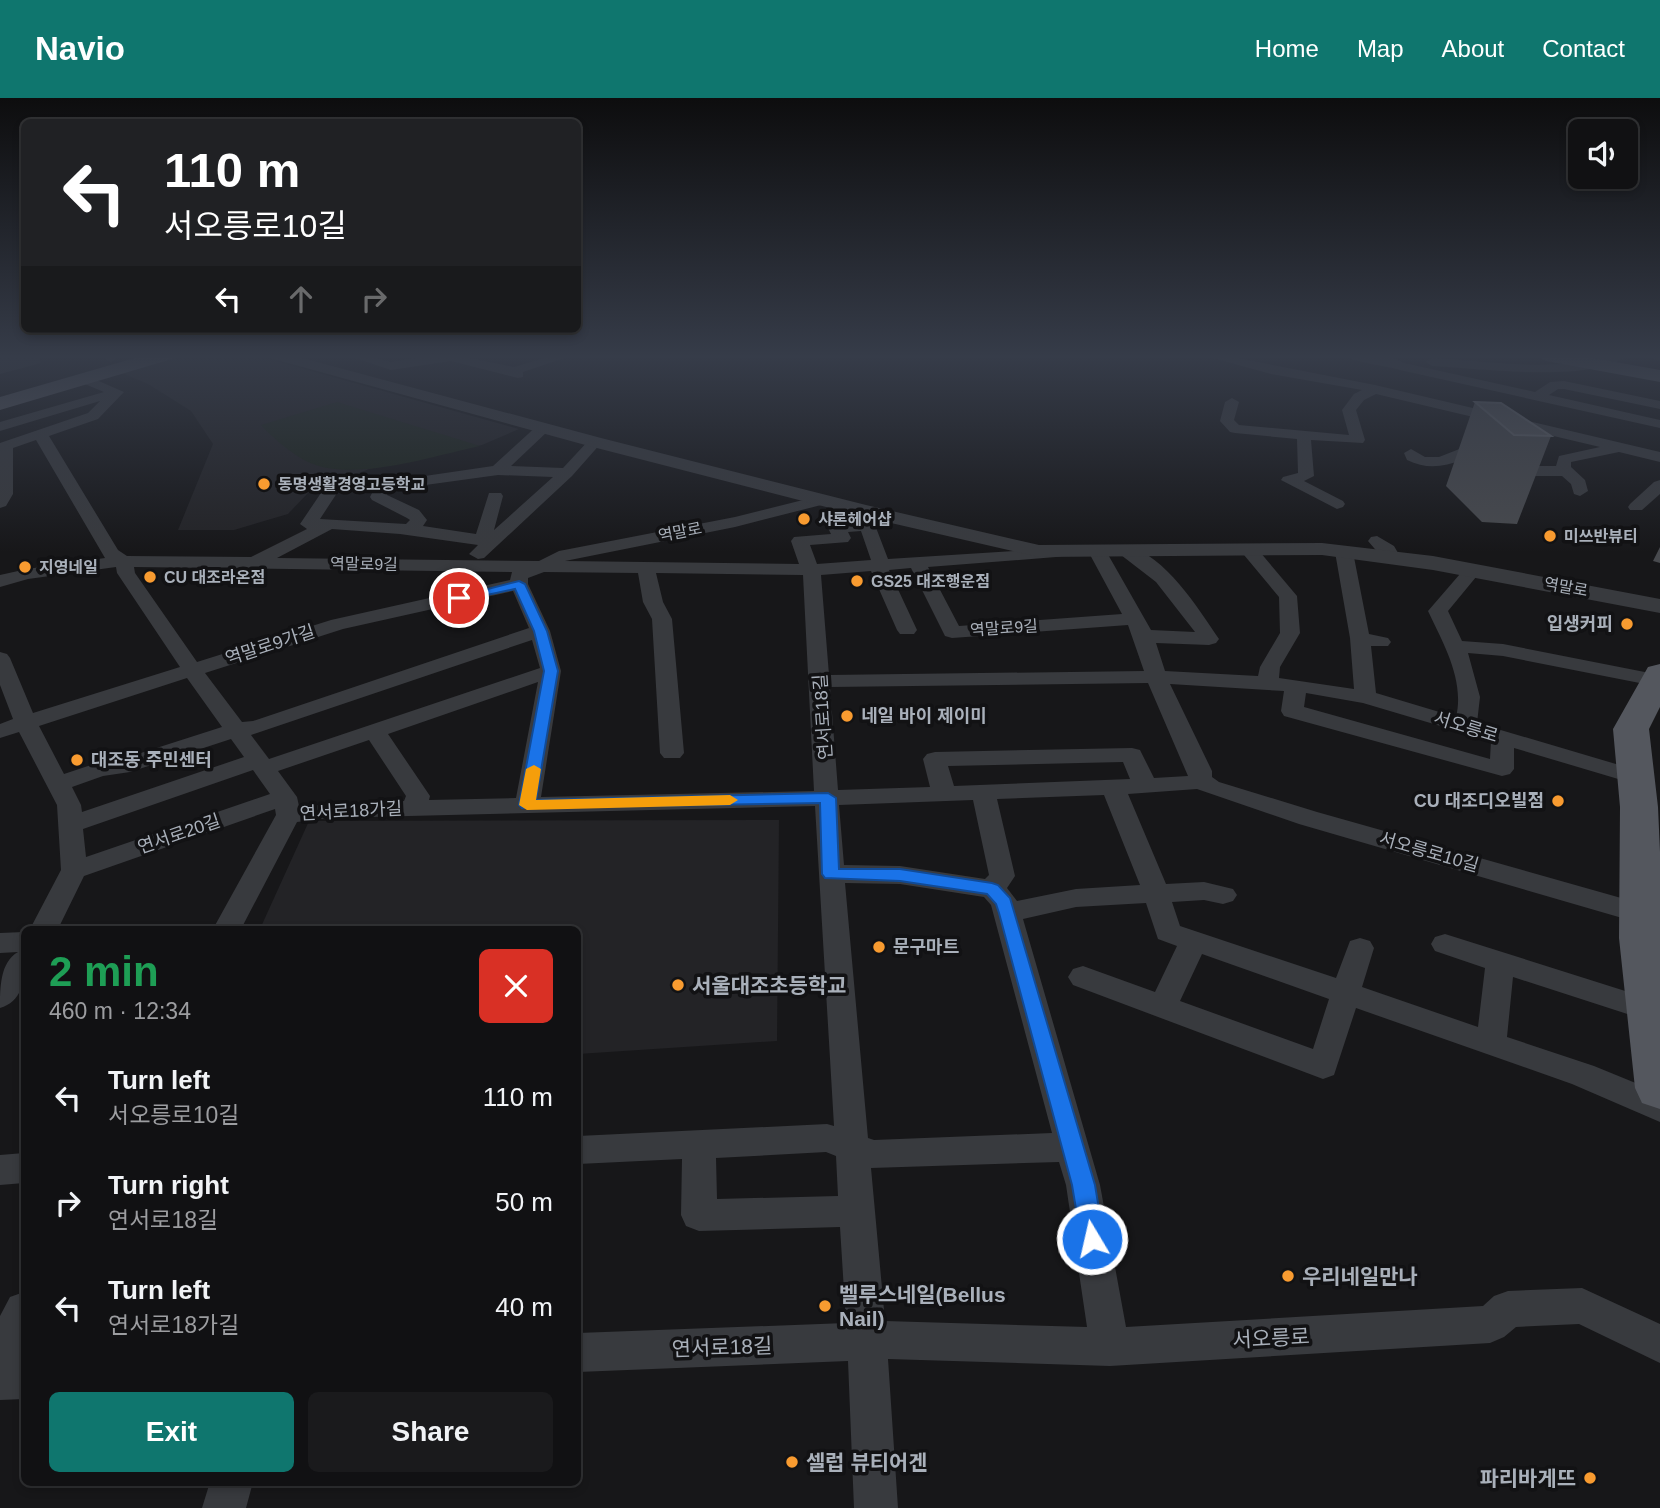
<!DOCTYPE html>
<meta charset="utf-8">
<style>
body{margin:0;font-family:Arial,"Noto Sans KR",sans-serif;background:#1a1a1c;color:#f1f3f6;height:100vh;display:flex;flex-direction:column;font-size:26px;white-space:nowrap}
*{box-sizing:border-box;margin:0}
p{font-size:23px;color:#9c9da0}
.icon{flex:none;width:38px;height:38px;fill:none;stroke:currentColor;stroke-width:2;stroke-linecap:round;stroke-linejoin:round}
.map{position:relative;flex:1;overflow:hidden}
.panel{position:absolute;left:21px;top:828px;width:560px;height:560px;display:flex;flex-direction:column;background:#111113;border-radius:10px;box-shadow:0 4px 10px #0003,0 0 0 2px #303133}
.panel>*{flex:none}
.guide{position:absolute;left:21px;top:21px;width:560px;height:214px;border-radius:10px;box-shadow:0 4px 10px #0003,0 0 0 2px #303133;background:#202124;color:#fff;overflow:hidden}
.buttons{position:absolute;left:1568px;top:21px;display:grid;gap:14px}
.buttons a{display:grid;place-items:center;width:70px;height:70px;border-radius:10px;background:#111113;box-shadow:0 4px 10px #0003,0 0 0 2px #303133;font-size:35px}
.pin{position:absolute;display:grid;place-items:center;width:60px;height:60px;color:#fff;margin:-30px;border:4px solid #fff;border-radius:50%;box-shadow:0 2px 7px #0007}
.me{position:absolute;width:77px;margin:-38px;rotate:351deg;stroke-linejoin:round;filter:drop-shadow(0 0 5px #0008)}
.turn{display:flex;align-items:center;gap:24px;height:147px;padding:0 28px;font-size:32px}
.turn .icon{width:91px;height:91px;stroke-width:2.5}
.turn b{display:block;font-size:49px;line-height:60px}
.lanes{display:flex;align-items:center;height:66px;padding:0 28px;background:#0003;justify-content:center;gap:35px;direction:ltr}
.lanes .off{opacity:.35}
.round{display:grid;place-items:center;flex:none;width:74px;height:74px;border-radius:10px;background:#1a1a1c}
.head{display:flex;align-items:center;justify-content:space-between;height:119px;padding:0 28px}
h1{font-size:42px;font-weight:700;line-height:52px;color:#1e9e55}
.action{display:flex;gap:14px;margin-top:auto;padding:14px 28px}
.action a{flex:1;height:80px;border-radius:10px;background:#0f766e;color:#fff;font-size:28px;font-weight:700;line-height:80px;text-align:center}
.action a+a{background:#1a1a1c;color:#f1f3f6}
ul{padding:0;list-style:none}
li{display:flex;align-items:center;gap:21px;height:105px;padding:0 28px}
li div{flex:1}
li b{display:block;font-size:26px}
li em{font-style:normal}
header{display:flex;align-items:center;gap:42px;box-sizing:border-box;height:98px;padding:0 35px;background:#0f766e;color:#fff}
header strong{font-size:33px}
nav{display:flex;gap:38px;margin-inline-start:auto;font-size:24px}
.map>svg:first-child{display:block}
.built{fill:#232326}
.green{fill:#1d251d}
.lines{fill:none;stroke-linecap:round;stroke-linejoin:round}
.minor{fill:#383a3e;fill-rule:evenodd}
.tertiary{fill:#383a3e;fill-rule:evenodd}
.primary{fill:#54575e;fill-rule:evenodd}
.wall{fill:#484a4e}
.shaded-wall{fill:#303134}
.building{fill:#53555a;stroke:#606369;stroke-width:2}
.route{fill:#1a73e8;stroke:#114b97;stroke-width:2}
.slow{fill:#f59e0b}
.poi-dot{fill:#f89b30;stroke:#121214;stroke-width:2.5}
.labels{text-anchor:middle;dominant-baseline:central;stroke-width:7;stroke-linejoin:round;paint-order:stroke}
.far-poi-label{font-size:16px;font-weight:bold;fill:#a9b0ba;stroke:#121214;text-anchor:start}
.far-street-label{font-size:16px;fill:#a9b0ba;stroke:#121214}
.poi-label{font-size:18px;font-weight:bold;fill:#a9b0ba;stroke:#121214;text-anchor:start}
.street-label{font-size:18px;fill:#a9b0ba;stroke:#121214}
.near-poi-label{font-size:21px;font-weight:bold;fill:#a9b0ba;stroke:#121214;text-anchor:start}
.near-street-label{font-size:21px;fill:#a9b0ba;stroke:#121214}
</style>
<header>
<strong>Navio</strong>
<nav><a>Home</a><a>Map</a><a>About</a><a>Contact</a></nav>
</header>
<div class="map">
<svg width="1660" height="1410" viewBox="0 0 1660 1410">
<rect width="100%" height="100%" fill="#171719"/>
<path class="built" d="M180,257H254L519,331L482,347L369,371L308,395L288,416L234,432H178L213,346L191,313L148,286L117,273Z
M779,722L777,943L578,956V831H260L309,723Z"/>
<path class="green" d="M337,304L480,348C433,358 359,383 313,366C295,359 274,341 261,327Z"/>
<g class="lines">
<path class="minor" d="M97,257H113L117,260L111,264Z
M346,257H364L391,264L433,257H455L514,269L555,257H573L523,274V279L518,280L451,263L391,272Z
M1202,257H1222L1375,287L1660,354V364L1619,354L1571,364V369L1585,382L1588,393L1580,398L1574,396L1571,386L1562,378H1517L1499,373L1496,370L1504,365L1517,368H1556L1559,358L1600,349L1376,296L1364,302L1356,312L1365,342L1363,345L1311,342L1314,378L1304,383L1343,403L1345,406L1343,409L1337,411L1281,382L1283,379L1298,375L1297,341L1235,335L1230,334L1220,323L1225,304L1232,300L1239,304L1234,322L1239,327L1349,337L1342,312L1354,296L1362,292L1271,276Z
M1343,257H1388L1404,265L1535,294L1550,284L1564,283L1660,303V311L1564,291H1558L1549,297L1660,322V330L1400,272C1385,267 1354,265 1343,257Z
M1611,257H1628C1594,286 1477,270 1432,268L1426,264L1432,260C1490,263 1554,275 1611,257Z
M1648,257H1660V262L1650,260Z
M85,277L124,294L98,321L49,338L118,452L127,458L251,459L307,431L300,426L323,392L329,390L337,395L320,421L406,426L410,422L407,420L372,402L370,399L377,385L493,368L538,327L543,326L550,330L548,333L511,368L563,370L590,341L595,340L602,344L572,378L484,460L478,461L469,456L478,447L400,436L332,431L277,460L539,463L559,453L735,419L823,397L829,399L831,402L829,405L735,429L565,463L799,466L791,443L794,439L831,436L828,430L831,426L854,423L853,421L858,411L864,410L872,415L870,420L875,427L888,461L1062,450L1065,454L1062,458L1056,459L928,469L959,528L1122,516L1088,453L1097,448L1106,453L1151,532L1195,534L1156,484L1121,457L1118,453L1127,448C1165,457 1198,510 1219,541L1216,545L1209,547L1156,545L1165,573L1258,578L1260,569L1280,535L1279,499L1239,451L1248,446L1254,447L1297,498L1300,535L1280,569L1279,580L1354,591L1350,540L1335,454L1344,449L1353,454L1369,536L1388,540L1391,544L1388,548H1371L1376,595L1456,619C1465,582 1443,545 1428,513L1466,469L1472,468L1481,473L1448,513L1462,543L1503,546L1660,577V587L1655,588L1503,558L1468,555L1480,599L1477,625L1643,674L1647,679L1643,684L1635,686L1514,650V671L1510,676L1502,678L1284,618L1281,613L1284,593L1170,586L1212,673V679L1219,684L1317,714L1660,811V831L1299,726L1197,691L1128,696L1166,786L1204,784L1233,791L1237,797L1233,803L1223,806L1204,802L1172,804L1180,828L1336,880L1350,843L1360,840L1370,843L1374,850L1362,889L1478,929L1485,870L1435,853L1431,846L1435,839L1445,836L1660,904V920L1649,923L1513,879L1507,939L1594,968L1660,995V1024L1572,986L1356,910L1334,977L1323,981L1073,887L1068,879L1073,871L1083,868L1155,894L1177,848L1158,841L1146,805L1076,809L1023,821L1100,1087L1126,1229L1483,1208L1494,1198L1508,1193L1582,1190L1660,1226V1265L1579,1226L1516,1229L1504,1239L1490,1245L1110,1268L888,1261L898,1410H854L848,1263L578,1274V1235L846,1225L840,1129L699,1133L686,1128L681,1117L682,1061L578,1066V1038L827,1026L834,1028L815,708L328,720L297,724L241,831H213L276,717L275,711L84,778L58,831H30L61,772L57,707L19,634L0,640V626L13,621L0,587V554L7,556L10,560L33,615L180,569L117,475L116,469L28,481L0,489V477L27,471L105,460L36,342L13,350V396L6,408L0,410V345L88,315L100,303L0,333V324L104,294L80,284L79,281ZM498,377L553,379L494,432L503,398L501,395H489L476,436L423,428L427,422L419,412L387,397L389,392ZM861,433L871,462L817,466L810,447L848,444L851,440L848,434ZM134,469L512,474L510,482L331,522L197,564L135,475ZM911,470L945,538L952,540L1128,527L1144,573L829,577L821,477L871,473L897,532L900,536H914L917,532L889,472ZM544,474L638,475L643,504L652,521L660,655L664,660H680L684,655L672,521L663,504L656,475L803,477L814,693L541,699L561,573L550,533L528,486V480ZM513,493L529,530L253,623L242,624L205,575L343,531ZM532,542L540,570L269,661L251,637ZM187,580L222,629L119,662L100,664L64,676L39,628ZM538,584L516,700L429,702L430,698L388,636ZM1148,585L1188,678L1154,680L1140,652L1132,650L935,654L927,656L923,661L930,689L838,692L830,589ZM1306,595L1363,605L1491,643L1490,661L1304,609ZM231,641L244,659L82,714L81,707L72,689L103,678L130,674ZM369,642L406,698L404,703L299,708L297,699L278,673ZM1123,664L1130,681L954,688L948,668ZM253,672L270,696L86,759L83,731ZM1104,697L1140,787L1076,791L1017,803L1007,790L1015,778L997,701ZM973,702L989,777L985,781L900,768L844,767L839,707ZM845,785L900,786L984,799L991,807L1052,1035L874,1042L868,1040ZM1202,856L1329,901L1313,951L1180,903ZM826,1054L836,1058L838,1098L717,1101L716,1060ZM1059,1064L1066,1087L1087,1229L885,1223L871,1070Z
M1485,341L1490,342L1492,345L1490,348C1463,362 1437,377 1407,362L1404,355L1411,351L1425,359H1439Z
M1660,382V396L1642,412H1630L1628,409L1630,406L1654,384Z
M1377,438L1394,448L1401,460L1398,464H1386L1368,443L1371,439Z
M24,834C26,860 31,901 0,910C0,890 0,864 18,854L0,855V835Z
M24,1055V1085L0,1087V1057Z
M24,1194V1251L19,1261H24V1301L0,1302V1218L10,1199Z
M210,1384H253L246,1410H202Z"/>
<path class="tertiary" d="M268,257H291L601,340L866,407L1039,447L1322,445L1433,458L1660,501V515L1433,472L1322,457L1039,459L865,419L589,348L270,260Z"/>
<path class="primary" d="M145,257H175L172,261L0,312V299Z
M1536,257H1576L1660,272V284L1546,263Z
M1660,566V609L1649,631L1658,709L1660,754V1011L1642,1005L1635,990L1619,840L1620,709L1613,631L1648,569Z"/>
</g>
<path class="wall" d="M1475,304L1551,338L1517,426L1482,424L1446,388Z
M1660,449V465L1653,463Z"/>
<path class="shaded-wall" d="M0,257H37L41,265L0,276Z"/>
<path class="building" d="M1475,304L1501,305L1551,338L1514,337Z"/>
<linearGradient id="sky" x2="0" y2="1"><stop stop-color="#0d0d0e"/><stop offset="0.57" stop-color="#363c49"/><stop offset="1" stop-color="#363c49" stop-opacity="0"/></linearGradient>
<rect width="1660" height="454" fill="url(#sky)"/>
<path class="route" d="M519,483L525,486L547,533L558,573L536,702L828,695L836,700L839,771H900L992,785L998,787L1010,800L1095,1087L1104,1141L1101,1149L1092,1152L1084,1149L1081,1141L1072,1087L999,815L996,806L987,796L900,783L825,780L822,776L820,705L522,710L519,707L544,573L534,533L515,491L459,503L453,500Z"/>
<path class="slow" d="M534,667L541,671L536,702L730,697L738,702L730,707L527,712L519,707L526,671Z"/>
<g class="poi-dot">
<circle cx="264" cy="386" r="7"/>
<circle cx="804" cy="421" r="7"/>
<circle cx="1550" cy="438" r="7"/>
<circle cx="25" cy="469" r="7"/>
<circle cx="150" cy="479" r="7"/>
<circle cx="857" cy="483" r="7"/>
<circle cx="1627" cy="526" r="7"/>
<circle cx="847" cy="618" r="7"/>
<circle cx="77" cy="662" r="7"/>
<circle cx="1558" cy="703" r="7"/>
<circle cx="879" cy="849" r="7"/>
<circle cx="678" cy="887" r="7"/>
<circle cx="1288" cy="1178" r="7"/>
<circle cx="825" cy="1208" r="7"/>
<circle cx="792" cy="1364" r="7"/>
<circle cx="1590" cy="1380" r="7"/>
</g>
<g class="labels">
<g class="far-poi-label">
<text x="278" y="386">동명생활경영고등학교</text>
<text x="818" y="421">샤론헤어샵</text>
<text x="1564" y="438">미쓰반뷰티</text>
<text x="39" y="469">지영네일</text>
<text x="164" y="479">CU 대조라온점</text>
<text x="871" y="483">GS25 대조행운점</text>
</g>
<g class="far-street-label">
<text transform="translate(680 434) rotate(-11)">역말로</text>
<text transform="translate(364 466) rotate(1)">역말로9길</text>
<text transform="translate(1566 489) rotate(10)">역말로</text>
<text transform="translate(1004 530) rotate(-4)">역말로9길</text>
</g>
<g class="poi-label">
<text x="1613" y="526" text-anchor="end">입생커피</text>
<text x="861" y="618">네일 바이 제이미</text>
<text x="91" y="662">대조동 주민센터</text>
<text x="1544" y="703" text-anchor="end">CU 대조디오빌점</text>
<text x="893" y="849">문구마트</text>
</g>
<g class="street-label">
<text transform="translate(270 547) rotate(-18)">역말로9가길</text>
<text transform="translate(823 619) rotate(-94)">연서로18길</text>
<text transform="translate(1466 629) rotate(17)">서오릉로</text>
<text transform="translate(351 713) rotate(-3)">연서로18가길</text>
<text transform="translate(179 736) rotate(-19)">연서로20길</text>
<text transform="translate(1429 754) rotate(16)">서오릉로10길</text>
</g>
<g class="near-poi-label">
<text x="692" y="887">서울대조초등학교</text>
<text x="1302" y="1178">우리네일만나</text>
<text x="839" y="1196">벨루스네일(Bellus<tspan x="839" dy="24">Nail)</tspan></text>
<text x="806" y="1364">셀럽 뷰티어겐</text>
<text x="1576" y="1380" text-anchor="end">파리바게뜨</text>
</g>
<g class="near-street-label">
<text transform="translate(1271 1240) rotate(-3)">서오릉로</text>
<text transform="translate(722 1249) rotate(-2)">연서로18길</text>
</g>
</g>
</svg>
<div class="buttons">
<a><svg class="icon" aria-label="sound" viewBox="0 0 24 24"><path d="M4 9h4l5-4v14l-5-4H4zM17 9q2 3 0 6"/></svg></a>
</div>
<div class="pin" style="left:459px;top:500px;background:#d93025"><svg class="icon" aria-label="arrive" viewBox="0 0 24 24"><path d="M6 21V4h12l-3 4 3 4H6"/></svg></div>
<svg class="me" style="left:1092px;top:1141px" viewBox="-20 -20 40 40"><circle r="17" fill="#1a73e8" stroke="#fff" stroke-width="3"/><path d="M0-11L8 9 0 5-8 9z" fill="#fff"/></svg>
<div class="guide">
<div class="turn"><svg class="icon" aria-label="left" viewBox="0 0 24 24"><path d="M17 20v-9H6M10 6l-5 5 5 5"/></svg><div><b>110 m</b>서오릉로10길</div></div>
<div class="lanes"><svg class="icon" aria-label="left" viewBox="0 0 24 24"><path d="M17 20v-9H6M10 6l-5 5 5 5"/></svg><svg class="icon off" aria-label="ahead" viewBox="0 0 24 24"><path d="M12 20V5M6 11l6-6 6 6"/></svg><svg class="icon off" aria-label="right" viewBox="0 0 24 24"><path d="M7 20v-9h11M14 6l5 5-5 5"/></svg></div>
</div>
<section class="panel">
<div class="head"><div><h1>2 min</h1><p>460 m · 12:34</p></div><a class="round" style="background:#d93025;color:#fff"><svg class="icon" aria-label="close" viewBox="0 0 24 24"><path d="M6 6l12 12M18 6L6 18"/></svg></a></div>
<ul>
<li><svg class="icon" aria-label="left" viewBox="0 0 24 24"><path d="M17 20v-9H6M10 6l-5 5 5 5"/></svg><div><b>Turn left</b><p>서오릉로10길</p></div><em>110 m</em></li>
<li><svg class="icon" aria-label="right" viewBox="0 0 24 24"><path d="M7 20v-9h11M14 6l5 5-5 5"/></svg><div><b>Turn right</b><p>연서로18길</p></div><em>50 m</em></li>
<li><svg class="icon" aria-label="left" viewBox="0 0 24 24"><path d="M17 20v-9H6M10 6l-5 5 5 5"/></svg><div><b>Turn left</b><p>연서로18가길</p></div><em>40 m</em></li>
</ul>
<div class="action"><a>Exit</a><a>Share</a></div>
</section>
</div>
